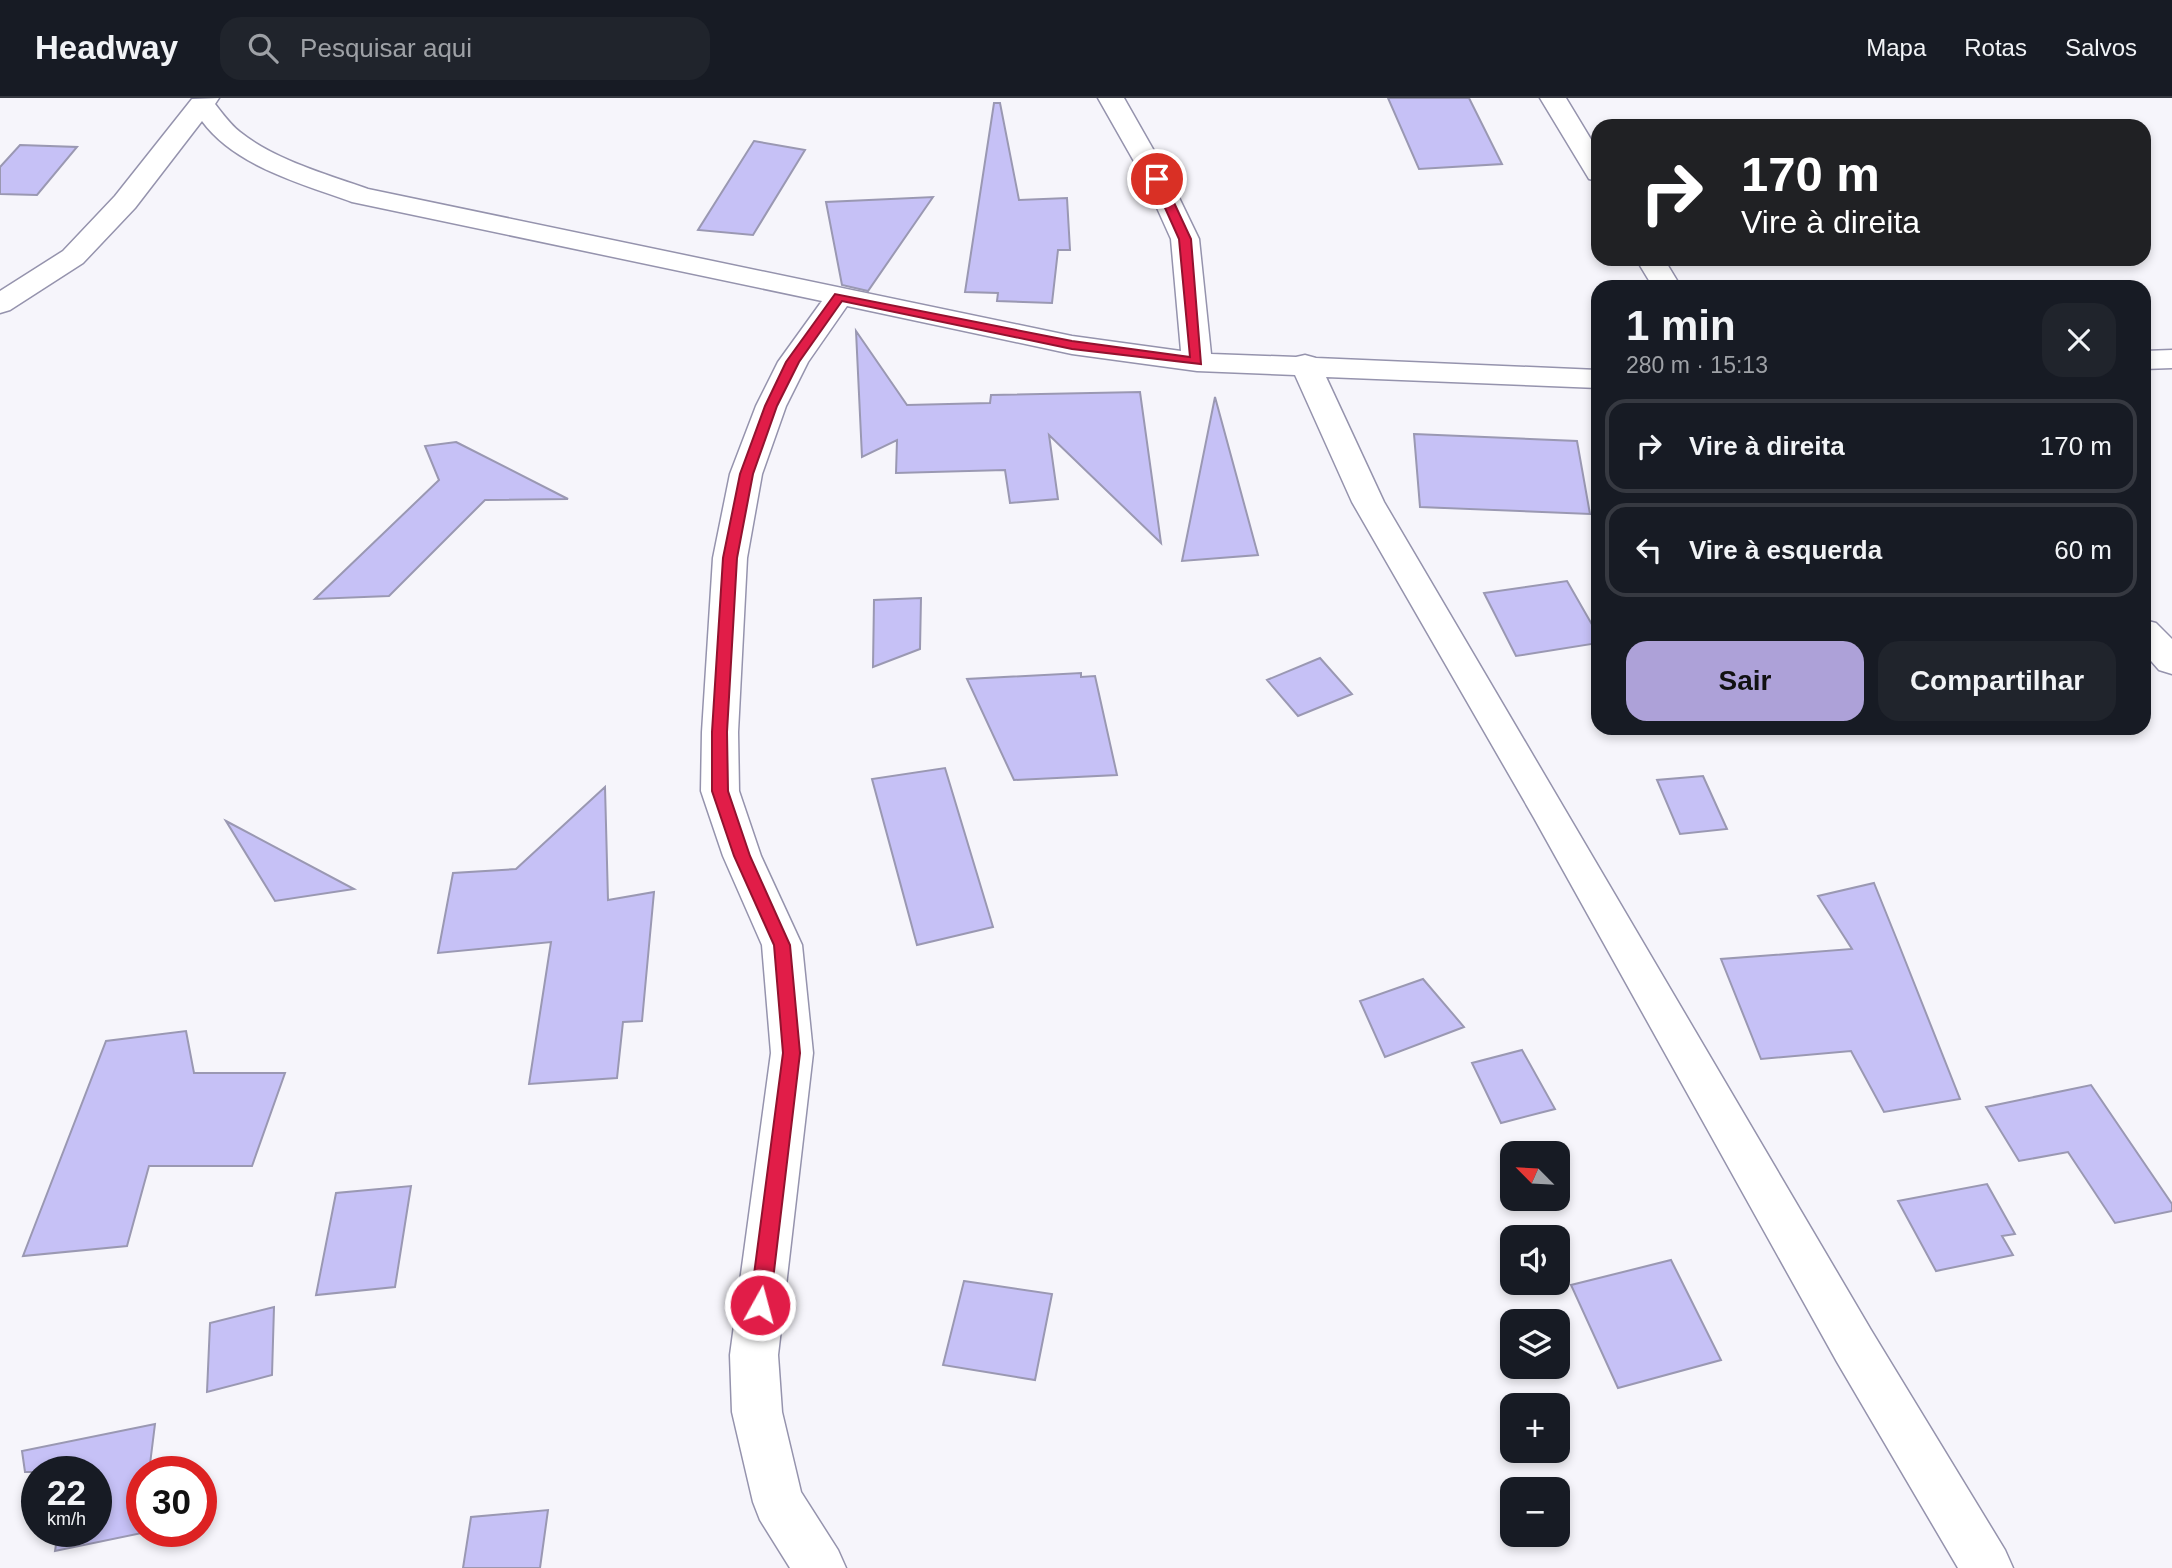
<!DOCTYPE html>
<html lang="pt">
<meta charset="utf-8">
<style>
body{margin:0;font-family:Arial,sans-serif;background:#20242c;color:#f1f3f6;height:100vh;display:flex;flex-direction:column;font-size:26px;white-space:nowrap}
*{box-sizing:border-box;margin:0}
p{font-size:23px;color:#9ea1a6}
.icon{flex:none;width:38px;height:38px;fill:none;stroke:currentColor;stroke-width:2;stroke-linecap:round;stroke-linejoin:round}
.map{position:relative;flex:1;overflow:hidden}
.drawer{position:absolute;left:1591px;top:182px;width:560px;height:455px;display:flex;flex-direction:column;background:#171b24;border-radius:21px;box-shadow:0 4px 10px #0003}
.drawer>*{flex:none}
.guide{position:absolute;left:1591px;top:21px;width:560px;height:147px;border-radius:21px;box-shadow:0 4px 10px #0003;background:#202124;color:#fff;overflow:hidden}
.needle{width:46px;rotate:294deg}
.controls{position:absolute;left:1500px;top:1043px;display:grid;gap:14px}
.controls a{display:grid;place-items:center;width:70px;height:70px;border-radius:14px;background:#171b24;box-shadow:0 4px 10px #0003;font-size:35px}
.speed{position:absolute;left:21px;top:1358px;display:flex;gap:14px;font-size:35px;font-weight:700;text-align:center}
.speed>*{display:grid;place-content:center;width:91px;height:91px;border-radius:50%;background:#171b24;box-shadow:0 4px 10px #0003;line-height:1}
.speed small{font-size:18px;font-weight:400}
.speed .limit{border:10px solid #d22;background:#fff;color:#111}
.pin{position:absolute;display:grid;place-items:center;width:60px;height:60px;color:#fff;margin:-30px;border:4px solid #fff;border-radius:50%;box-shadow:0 2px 7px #0007}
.me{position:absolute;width:77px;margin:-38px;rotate:7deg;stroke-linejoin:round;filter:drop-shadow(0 0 5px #0008)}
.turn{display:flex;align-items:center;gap:24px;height:147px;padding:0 35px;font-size:32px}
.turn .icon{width:91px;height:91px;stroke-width:2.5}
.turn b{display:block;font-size:49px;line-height:60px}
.round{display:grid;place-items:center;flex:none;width:74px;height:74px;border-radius:21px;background:#20242c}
.head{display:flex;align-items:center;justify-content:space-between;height:119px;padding:0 35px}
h1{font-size:42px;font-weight:700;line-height:52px}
.cta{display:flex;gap:14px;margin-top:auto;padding:14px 35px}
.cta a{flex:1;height:80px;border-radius:21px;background:#ada1d8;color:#111;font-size:28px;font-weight:700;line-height:80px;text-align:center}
.cta a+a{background:#20242c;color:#f1f3f6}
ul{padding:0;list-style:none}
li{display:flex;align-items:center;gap:21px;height:94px;margin:0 14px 10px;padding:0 21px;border:4px solid #363941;border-radius:21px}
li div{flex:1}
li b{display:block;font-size:26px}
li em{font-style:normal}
header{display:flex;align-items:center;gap:42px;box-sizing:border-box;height:98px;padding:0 35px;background:#171b24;border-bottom:2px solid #363941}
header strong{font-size:33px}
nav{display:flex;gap:38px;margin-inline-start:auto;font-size:24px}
.search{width:490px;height:63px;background:#20242c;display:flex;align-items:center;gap:18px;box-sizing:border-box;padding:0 24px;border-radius:21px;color:#9ea1a6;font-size:26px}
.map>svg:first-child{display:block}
.building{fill:#c6c1f6;stroke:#9a98b2;stroke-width:2}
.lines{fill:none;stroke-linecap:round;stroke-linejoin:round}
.minor-casing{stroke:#9593ad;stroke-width:3}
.minor{fill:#fff;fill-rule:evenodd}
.route{fill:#e11d48;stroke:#92132f;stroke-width:2}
</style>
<header>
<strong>Headway</strong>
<div class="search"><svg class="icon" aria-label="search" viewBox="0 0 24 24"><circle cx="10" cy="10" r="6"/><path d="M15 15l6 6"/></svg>Pesquisar aqui</div>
<nav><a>Mapa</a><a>Rotas</a><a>Salvos</a></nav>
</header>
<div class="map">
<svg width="2172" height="1470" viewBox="0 0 2172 1470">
<rect width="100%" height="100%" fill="#f6f5fb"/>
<path class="building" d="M1388,0H1469L1502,66L1419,71Z
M994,5H1000L1019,102L1067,100L1070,152H1058L1052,205L997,203L998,195L965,194Z
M754,43L805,52L753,137L698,132Z
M20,47L77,49L37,97L0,96V69Z
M933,99L868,193L842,187L826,104Z
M856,233L907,307L990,305L991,297L1140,294L1161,445L1049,337L1058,401L1010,405L1005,372L896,375L897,342L862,359Z
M1215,299L1258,457L1182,463Z
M1414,336L1577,343L1590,416L1420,409Z
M456,344L568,401L485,402L389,498L315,501L439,382L425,348Z
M1567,483L1598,537V545L1516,558L1484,495Z
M921,500L920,551L873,569L874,502Z
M1320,560L1352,596L1298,618L1267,582Z
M1081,575V579L1095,578L1117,677L1014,682L967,581Z
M945,670L993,829L917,847L872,681Z
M1703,678L1727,731L1680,736L1657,682Z
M605,689L608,802L654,794L642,923L623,924L617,980L529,986L551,844L438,855L453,775L516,771Z
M226,723L354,791L275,803Z
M1874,785L1899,847L1960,1001L1884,1014L1851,953L1761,961L1721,861L1852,851L1818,798Z
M1423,881L1464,929L1385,959L1360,903Z
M186,933L194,975H285L252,1068H149L127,1148L23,1158L106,943Z
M1522,952L1555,1011L1501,1025L1472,965Z
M2091,987L2172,1106V1113L2115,1125L2068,1054L2019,1063L1986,1009Z
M1987,1086L2015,1136L2002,1138L2013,1157L1936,1173L1898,1103Z
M411,1088L395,1189L316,1197L336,1095Z
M1671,1162L1721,1262L1618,1290L1571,1187Z
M964,1183L1052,1196L1035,1282L943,1267Z
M274,1209L272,1277L207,1294L210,1225Z
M155,1326L149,1374H142V1435L55,1453L58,1433H96V1374H25L22,1353Z
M548,1412L540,1470H463L471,1419Z"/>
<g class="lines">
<defs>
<path id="minor" d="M219,0L215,6C223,16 230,26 240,34C275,62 326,76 368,91L1072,238L1181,253L1171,141L1144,81L1098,0H1124L1170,81L1199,141L1211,256L1296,259L1305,257L1316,260L1598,272V290L1326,279L1384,404L1871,1232L2005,1452L2013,1470H1958L1837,1264L1534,720L1352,404L1295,277L1197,273L1072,256L847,208L808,264L786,308L762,376L747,460L738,634L739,693L761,758L802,847L813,955L778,1257L782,1314L801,1394L838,1452L846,1470H790L760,1422L753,1404L732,1314L730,1257L771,955L762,847L723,758L701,693L702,634L713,460L730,376L756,308L778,264L822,203L352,104C300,85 235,68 202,23L135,110L83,165L10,212L0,215V193L63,153L115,98L192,1Z
M1540,0H1566L1598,53V83L1589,81Z
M1636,161H1664L1681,189H1653Z
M2172,252V270L2144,271V253Z
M2144,522L2156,525L2172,541V576L2159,572L2144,555Z"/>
</defs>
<use href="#minor" class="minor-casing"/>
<use href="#minor" class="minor"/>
</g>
<path class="route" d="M1157,78L1163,81L1191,141L1201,266L1072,251L842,203L799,264L777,308L753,376L737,460L727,634L728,693L750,758L790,847L800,955L770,1207L767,1213L760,1216L753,1213L750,1207L783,955L774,847L734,758L712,693V634L723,460L740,376L765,308L786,264L835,196L1072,243L1190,259L1179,141L1152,81Z"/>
</svg>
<div class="controls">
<a><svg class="needle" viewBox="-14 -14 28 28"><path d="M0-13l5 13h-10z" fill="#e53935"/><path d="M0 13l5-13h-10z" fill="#9ea1a6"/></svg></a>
<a><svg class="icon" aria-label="sound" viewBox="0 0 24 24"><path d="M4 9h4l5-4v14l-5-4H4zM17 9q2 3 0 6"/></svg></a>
<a><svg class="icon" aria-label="layers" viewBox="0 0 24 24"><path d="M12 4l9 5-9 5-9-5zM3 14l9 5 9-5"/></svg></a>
<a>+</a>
<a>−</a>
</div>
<div class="speed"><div>22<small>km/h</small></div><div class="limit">30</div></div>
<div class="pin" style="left:1157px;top:81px;background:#d93025"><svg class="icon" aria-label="arrive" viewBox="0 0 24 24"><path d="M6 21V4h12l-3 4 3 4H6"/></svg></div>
<svg class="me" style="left:760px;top:1207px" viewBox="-20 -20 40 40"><circle r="17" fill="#e11d48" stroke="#fff" stroke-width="3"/><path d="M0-11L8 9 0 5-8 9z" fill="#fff"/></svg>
<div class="guide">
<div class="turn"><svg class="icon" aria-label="right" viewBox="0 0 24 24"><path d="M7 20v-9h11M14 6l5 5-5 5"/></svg><div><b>170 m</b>Vire à direita</div></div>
</div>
<section class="drawer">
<div class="head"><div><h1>1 min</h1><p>280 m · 15:13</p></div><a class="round"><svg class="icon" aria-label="close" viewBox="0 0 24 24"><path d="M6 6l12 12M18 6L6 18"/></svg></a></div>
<ul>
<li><svg class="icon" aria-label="right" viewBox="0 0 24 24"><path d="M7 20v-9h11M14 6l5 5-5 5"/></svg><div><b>Vire à direita</b></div><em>170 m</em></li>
<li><svg class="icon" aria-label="left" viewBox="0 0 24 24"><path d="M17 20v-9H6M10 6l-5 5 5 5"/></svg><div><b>Vire à esquerda</b></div><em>60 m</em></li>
</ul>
<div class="cta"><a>Sair</a><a>Compartilhar</a></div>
</section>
</div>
